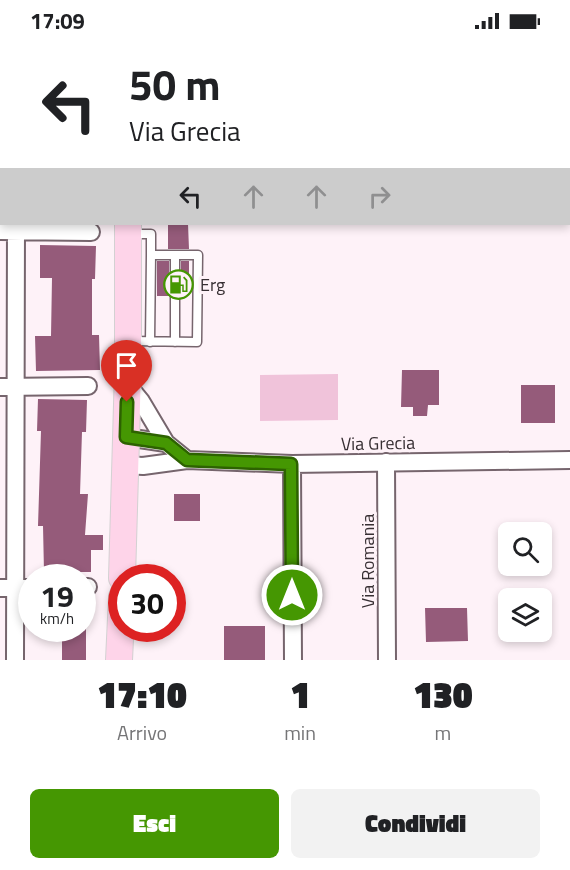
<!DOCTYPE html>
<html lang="it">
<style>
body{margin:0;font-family:"Titillium Web",sans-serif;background:#f2f2f2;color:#202124;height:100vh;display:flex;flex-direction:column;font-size:22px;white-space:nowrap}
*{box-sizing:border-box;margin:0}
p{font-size:20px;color:#757577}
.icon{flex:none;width:33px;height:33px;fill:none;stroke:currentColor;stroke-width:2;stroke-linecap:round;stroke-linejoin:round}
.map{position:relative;height:618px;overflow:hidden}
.side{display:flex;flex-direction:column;background:#fff;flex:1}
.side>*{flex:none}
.guide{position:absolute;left:0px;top:0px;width:570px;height:183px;box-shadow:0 3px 9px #0003;background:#fff;color:#202124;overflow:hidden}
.controls{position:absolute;left:498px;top:480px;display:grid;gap:12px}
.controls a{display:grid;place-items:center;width:54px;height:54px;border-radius:9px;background:#fff;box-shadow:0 3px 9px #0003;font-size:30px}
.speed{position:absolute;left:18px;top:522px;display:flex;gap:12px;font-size:30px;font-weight:700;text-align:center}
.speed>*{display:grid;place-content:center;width:78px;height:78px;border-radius:50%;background:#fff;box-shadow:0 3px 9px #0003;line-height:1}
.speed small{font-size:15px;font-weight:400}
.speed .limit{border:9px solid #d22;background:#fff;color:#111}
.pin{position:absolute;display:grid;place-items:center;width:51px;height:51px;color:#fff;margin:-62px -26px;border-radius:50% 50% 50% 0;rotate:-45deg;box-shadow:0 0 6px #0007}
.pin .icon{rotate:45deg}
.me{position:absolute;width:66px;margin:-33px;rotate:0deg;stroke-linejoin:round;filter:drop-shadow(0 0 4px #0008)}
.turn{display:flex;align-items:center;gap:21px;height:126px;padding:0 30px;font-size:27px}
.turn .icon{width:78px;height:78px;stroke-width:2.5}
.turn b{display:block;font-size:42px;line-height:51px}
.lanes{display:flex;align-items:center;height:57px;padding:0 30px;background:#0003;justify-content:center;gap:30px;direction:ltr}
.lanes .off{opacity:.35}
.eta{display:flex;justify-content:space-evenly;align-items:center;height:102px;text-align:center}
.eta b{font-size:36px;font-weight:800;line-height:42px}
.cta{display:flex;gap:12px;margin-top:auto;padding:12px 30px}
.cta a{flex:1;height:69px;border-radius:9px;background:#459702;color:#fff;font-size:24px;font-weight:800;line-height:69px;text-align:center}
.cta a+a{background:#f2f2f2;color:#202124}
.status{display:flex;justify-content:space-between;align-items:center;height:42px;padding:0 30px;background:#fff;direction:ltr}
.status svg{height:16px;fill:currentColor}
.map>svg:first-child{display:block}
.pitch{fill:#f0c3da}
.building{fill:#955b7a}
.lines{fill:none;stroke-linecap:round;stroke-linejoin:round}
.service-casing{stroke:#76656d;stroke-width:11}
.minor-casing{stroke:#76656d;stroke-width:20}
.primary-casing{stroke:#d3d1d2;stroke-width:28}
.service{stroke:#fff;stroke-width:8}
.minor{stroke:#fff;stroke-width:16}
.primary{stroke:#fed4e9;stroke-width:26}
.route-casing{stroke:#2d6201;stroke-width:15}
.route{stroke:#459702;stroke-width:10}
.labels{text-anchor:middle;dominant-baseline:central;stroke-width:6;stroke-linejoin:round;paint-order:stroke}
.poi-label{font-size:18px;fill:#372f33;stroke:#fef2f8;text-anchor:start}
.street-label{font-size:18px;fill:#372f33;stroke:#fef2f8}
</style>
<div class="status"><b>17:09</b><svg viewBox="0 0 49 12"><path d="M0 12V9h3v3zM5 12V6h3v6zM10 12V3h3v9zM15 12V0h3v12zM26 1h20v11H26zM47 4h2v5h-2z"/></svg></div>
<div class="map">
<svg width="570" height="618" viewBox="0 0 570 618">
<rect width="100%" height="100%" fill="#fef2f8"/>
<path class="pitch" d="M338,332V378L260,379V333Z"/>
<path class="building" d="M168,182H188L189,207H168Z
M40,203L96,204L95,237H92V293H99L100,328L36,329L35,294H51L52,236H40Z
M157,219H169V254H157Z
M181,219H189V253H181Z
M402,328H439V363H428L427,374H413V365H401Z
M521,343H555V381H521Z
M38,357L87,358L86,390H82L80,452H88L85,493H103V508H91V530H44L43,484H38L41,389H37Z
M174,452H200V479H174Z
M425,566H467L468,599L426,600Z
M224,584H265V618H224Z
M62,586H86V618H62Z"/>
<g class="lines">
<defs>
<path id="service" d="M130,192H151V213
M132,299L197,300L198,213H151L150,300
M175,300V213"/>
<path id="minor" d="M16,0V2
M0,189L91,190
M127,342L141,359L166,401L187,418
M0,345L88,344
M126,395L166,401
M386,420L387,618
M292,422L293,618
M125,423L143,424L187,418L292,422L570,418
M82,545H88
M0,546H32
M15,618L16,182"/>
<path id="primary" d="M124,0V2
M122,536L128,328V182
M119,618L122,555"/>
</defs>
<use href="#service" class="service-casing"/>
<use href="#minor" class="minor-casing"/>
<use href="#primary" class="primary-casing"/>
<use href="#service" class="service"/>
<use href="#minor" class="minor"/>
<use href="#primary" class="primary"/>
</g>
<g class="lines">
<defs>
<path id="route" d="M127,360L126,395L166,401L187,418L291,422L292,553"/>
</defs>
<use href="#route" class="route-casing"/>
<use href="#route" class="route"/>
</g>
<defs>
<symbol id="fuel-ring" viewBox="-11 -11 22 22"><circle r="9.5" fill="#fef2f8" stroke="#459702" stroke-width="1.5"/><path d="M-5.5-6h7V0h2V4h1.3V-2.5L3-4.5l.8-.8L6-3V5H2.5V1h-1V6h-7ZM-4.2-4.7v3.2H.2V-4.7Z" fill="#459702"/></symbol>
</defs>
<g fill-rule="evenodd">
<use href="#fuel-ring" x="162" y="226" width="33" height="33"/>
</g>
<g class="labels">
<g class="poi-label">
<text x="200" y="242">Erg</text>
</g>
<g class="street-label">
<text transform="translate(378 401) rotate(-1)">Via Grecia</text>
<text transform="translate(367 519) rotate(-90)">Via Romania</text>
</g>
</g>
</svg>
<div class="controls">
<a><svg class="icon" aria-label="search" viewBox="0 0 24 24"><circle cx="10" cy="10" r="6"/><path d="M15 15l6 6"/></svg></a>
<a><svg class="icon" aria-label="layers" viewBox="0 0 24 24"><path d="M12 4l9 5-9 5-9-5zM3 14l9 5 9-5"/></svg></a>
</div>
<div class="speed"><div>19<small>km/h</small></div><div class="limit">30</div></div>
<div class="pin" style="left:127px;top:360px;background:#d93025"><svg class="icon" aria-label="arrive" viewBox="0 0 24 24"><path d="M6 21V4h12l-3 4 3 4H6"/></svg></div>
<svg class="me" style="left:292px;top:553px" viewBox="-20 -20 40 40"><circle r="17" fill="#459702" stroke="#fff" stroke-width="3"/><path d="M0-11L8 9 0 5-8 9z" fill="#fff"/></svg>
<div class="guide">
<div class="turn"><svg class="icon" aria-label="left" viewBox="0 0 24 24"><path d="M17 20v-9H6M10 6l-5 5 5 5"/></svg><div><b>50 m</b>Via Grecia</div></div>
<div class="lanes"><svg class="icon" aria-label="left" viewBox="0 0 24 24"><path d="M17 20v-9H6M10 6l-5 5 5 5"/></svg><svg class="icon off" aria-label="ahead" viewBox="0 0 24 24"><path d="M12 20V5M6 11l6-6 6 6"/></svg><svg class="icon off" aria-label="ahead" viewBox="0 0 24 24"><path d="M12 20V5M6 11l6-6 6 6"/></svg><svg class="icon off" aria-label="right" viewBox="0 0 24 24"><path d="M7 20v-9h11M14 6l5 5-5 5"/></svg></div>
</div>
</div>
<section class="side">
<div class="eta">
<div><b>17:10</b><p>Arrivo</p></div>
<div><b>1</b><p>min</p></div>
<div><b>130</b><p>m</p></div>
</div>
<div class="cta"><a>Esci</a><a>Condividi</a></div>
</section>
